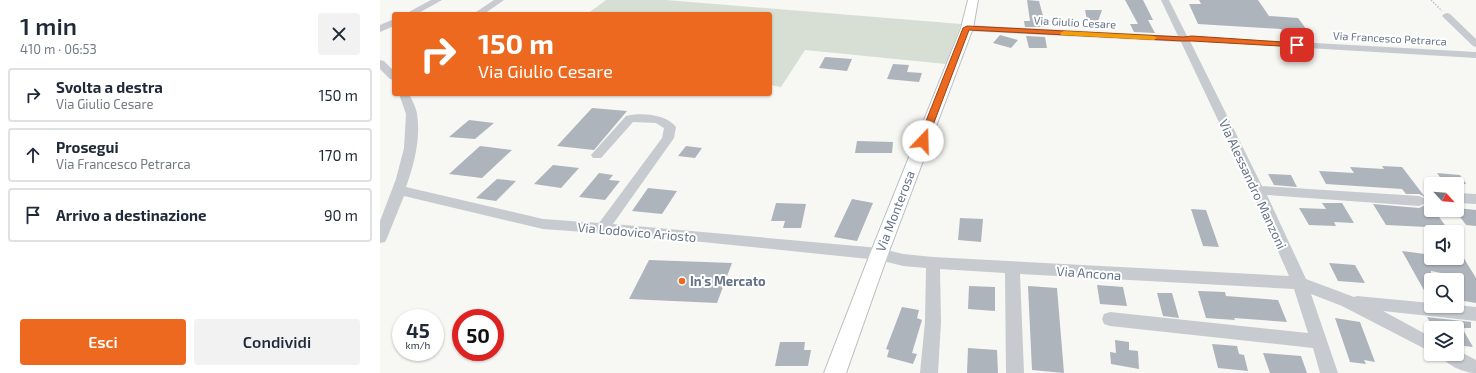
<!DOCTYPE html>
<html lang="it">
<meta charset="utf-8">
<style>
body{margin:0;font-family:"Exo 2",sans-serif;background:#f2f2f3;color:#1f2937;height:100vh;display:flex;flex-direction:column;font-size:15px;white-space:nowrap}
*{box-sizing:border-box;margin:0}
p{font-size:13px;color:#747a83}
.icon{flex:none;width:22px;height:22px;fill:none;stroke:currentColor;stroke-width:2;stroke-linecap:round;stroke-linejoin:round}
.map{position:relative;flex:1;overflow:hidden}
.side{display:flex;flex-direction:column;background:#fff;width:380px}
.side>*{flex:none}
.hud{position:absolute;left:12px;top:12px;width:380px;height:84px;border-radius:4px;box-shadow:0 1px 3px #0004;background:#ec691f;color:#fff;overflow:hidden}
.needle{width:26px;rotate:116deg}
.fabs{position:absolute;left:1044px;top:177px;display:grid;gap:8px}
.fabs a{display:grid;place-items:center;width:40px;height:40px;border-radius:4px;background:#fff;box-shadow:0 1px 3px #0004;font-size:20px}
.speed{position:absolute;left:12px;top:309px;display:flex;gap:8px;font-size:20px;font-weight:700;text-align:center}
.speed>*{display:grid;place-content:center;width:52px;height:52px;border-radius:50%;background:#fff;box-shadow:0 1px 3px #0004;line-height:1}
.speed small{font-size:10px;font-weight:400}
.speed .limit{border:6px solid #d22;background:#fff;color:#111}
.pin{position:absolute;display:grid;place-items:center;width:34px;height:34px;color:#fff;margin:-17px;border-radius:8px;box-shadow:0 2px 6px #0006}
.me{position:absolute;width:44px;margin:-22px;rotate:21deg;stroke-linejoin:round;filter:drop-shadow(0 0 3px #0008)}
.turn{display:flex;align-items:center;gap:14px;height:84px;padding:0 20px;font-size:18px}
.turn .icon{width:52px;height:52px;stroke-width:2.5}
.turn b{display:block;font-size:28px;line-height:34px}
.round{display:grid;place-items:center;flex:none;width:42px;height:42px;border-radius:4px;background:#f2f2f3}
.summary{display:flex;align-items:center;justify-content:space-between;height:68px;padding:0 20px}
h1{font-size:24px;font-weight:600;line-height:30px}
.primary-button{display:flex;gap:8px;margin-top:auto;padding:8px 20px}
.primary-button a{flex:1;height:46px;border-radius:4px;background:#ec691f;color:#fff;font-size:16px;font-weight:600;line-height:46px;text-align:center}
.primary-button a+a{background:#f2f2f3;color:#1f2937}
ul{padding:0;list-style:none}
li{display:flex;align-items:center;gap:12px;height:54px;margin:0 8px 6px;padding:0 12px;border:2px solid #e0e1e3;border-radius:4px}
li div{flex:1}
li b{display:block;font-size:15px}
li em{font-style:normal}
main{display:flex;flex:1;min-height:0}
.map>svg:first-child{display:block}
.green{fill:#d7dfd5}
.building{fill:#aeb4bb}
.lines{fill:none;stroke-linecap:round;stroke-linejoin:round}
.major-casing{stroke:#babdc2;stroke-width:2}
.path{stroke:#c1c2c5;stroke-width:1.5;stroke-dasharray:1.5 1.5;stroke-linecap:butt}
.minor{fill:#c7cace;fill-rule:evenodd}
.major{fill:#fff;fill-rule:evenodd}
.route{fill:#ec691f;stroke:#994414}
.slow{fill:#f59e0b}
.poi-dot{fill:#ec691f;stroke:#fff;stroke-width:1.5}
.labels{text-anchor:middle;dominant-baseline:central;stroke-width:4;stroke-linejoin:round;paint-order:stroke}
.far-street-label{font-size:11px;fill:#657387;stroke:#fff}
.street-label{font-size:13px;fill:#657387;stroke:#fff}
.poi-label{font-size:13px;font-weight:bold;fill:#657387;stroke:#fff;text-anchor:start}
</style>
<main>
<section class="side">
<div class="summary"><div><h1>1 min</h1><p>410 m · 06:53</p></div><a class="round"><svg class="icon" aria-label="close" viewBox="0 0 24 24"><path d="M6 6l12 12M18 6L6 18"/></svg></a></div>
<ul>
<li><svg class="icon" aria-label="right" viewBox="0 0 24 24"><path d="M7 20v-9h11M14 6l5 5-5 5"/></svg><div><b>Svolta a destra</b><p>Via Giulio Cesare</p></div><em>150 m</em></li>
<li><svg class="icon" aria-label="ahead" viewBox="0 0 24 24"><path d="M12 20V5M6 11l6-6 6 6"/></svg><div><b>Prosegui</b><p>Via Francesco Petrarca</p></div><em>170 m</em></li>
<li><svg class="icon" aria-label="arrive" viewBox="0 0 24 24"><path d="M6 21V4h12l-3 4 3 4H6"/></svg><div><b>Arrivo a destinazione</b></div><em>90 m</em></li>
</ul>
<div class="primary-button"><a>Esci</a><a>Condividi</a></div>
</section>
<div class="map">
<svg width="1096" height="373" viewBox="0 0 1096 373">
<rect width="100%" height="100%" fill="#f7f7f4"/>
<path class="green" d="M226,0H286L581,24L566,64L425,50L401,87L390,85V14H207Z"/>
<path class="building" d="M647,0L659,1L666,27H645L644,21H650Z
M745,0H763L773,20H768L775,33L754,32L750,24H758Z
M819,0H878L889,16L918,18L930,34L904,32L901,29L818,24L809,4H821Z
M705,10H722L718,21L707,20Z
M620,35L638,40L631,48L613,43Z
M646,36L665,37L667,48H649Z
M445,57L472,59L467,71L439,68Z
M513,64L529,65L527,72L542,73L539,82L507,79Z
M212,108L247,111L214,150L177,146Z
M89,120L114,123L95,139L69,137Z
M477,141L513,142L512,153H475Z
M100,146L132,150L102,178L69,174Z
M306,146L322,148L315,158L298,156Z
M173,165L199,168L181,188L154,184Z
M1002,166L1022,167L1045,197L1039,194H1026L1022,189L946,184L939,171L974,173L970,167L1004,169Z
M219,173L233,175L229,180L240,181L225,200L199,197Z
M1057,173L1080,175L1086,184H1065Z
M888,174L911,175L917,187L894,185Z
M117,179L136,181L116,201L96,198Z
M268,188L297,191L282,214L252,211Z
M472,199L493,203L477,241L454,237Z
M1047,200L1051,206V210H1054L1067,228L1006,225L993,204L1039,208L1045,205Z
M396,203L426,204L421,228H403L405,221H391Z
M942,203H962L974,223L954,222L956,226L929,225L919,208L946,209Z
M1077,208L1096,210V226L1086,225L1075,210H1077Z
M811,209L826,210L839,247L823,246Z
M580,218L603,219L601,242L578,240Z
M1077,247L1096,278V303L1084,301L1077,287V276L1051,271L1050,301L1022,251L1045,254L1048,258H1077Z
M269,260L352,263L337,303L249,299Z
M949,263L975,265L985,283L958,281Z
M717,285L743,287L747,306L720,304Z
M589,286L615,287V311L588,309Z
M648,286L677,288L684,373L652,370Z
M818,291L845,292L846,296L898,300L907,322L854,318L855,320L826,318Z
M777,293H792L799,318L783,316Z
M522,307L539,310L537,318L542,320L532,353L537,354L533,364L507,357L509,350L506,349Z
M1047,317L1091,322V328H1082L1093,347L1077,345V328H1053Z
M955,318L980,322L995,362L984,360L986,364L970,362Z
M735,340L749,342V350L758,351L759,369L731,364L730,352L736,353Z
M400,342H425L424,350H431L428,366H395Z
M832,344L857,346L859,354L864,355L868,371L838,368Z
M588,348L617,350L618,373H587Z
M883,353L921,356L927,373H890Z"/>
<g class="lines">
<defs>
<path id="major" d="M588,0H598L593,28L508,254L466,373H444L490,254L581,28Z"/>
</defs>
<use href="#major" class="major-casing"/>
<path class="path" d="M1051,0L1062,11"/>
<path class="minor" d="M51,0H62L37,14H25Z
M114,0H124L104,14H93Z
M781,0H789L807,36L1096,52V58L810,41L882,186L1039,196L1044,198L1046,201L1044,204L1039,206L887,195L926,279L974,297L977,296L1051,303V306L1077,305L1096,307V321L1003,311L1051,337V352L962,306L931,294L958,373H940L933,348L730,326L724,324L722,319L724,314L730,312L928,333L914,289L640,274L644,373H626L625,273L560,269L561,322L558,373H540L545,322L546,268L523,266L499,260L273,237L163,229L24,196L7,238L5,242L0,243V221L16,179L24,148L26,114L19,94H29C32,100 36,107 37,114C41,138 34,165 26,187L163,219L219,223L282,138L284,128L276,123L253,122L221,158H213L211,155L246,116C260,112 287,114 296,127L294,138L233,224L499,248L523,254L553,257L909,276L871,190L801,42L587,31L582,28L587,25L798,36Z
M1067,13L1070,14L1096,39V47L1093,46L1064,18L1062,16L1064,14Z
M14,19V26L0,32V25Z
M0,60L4,61L14,71V80L10,79L0,69Z
M1077,193L1096,194V204L1077,203Z
M1077,350L1096,360V373C1084,373 1065,365 1060,354H1077Z"/>
<use href="#major" class="major"/>
</g>
<path class="route" d="M587,26L803,37L812,36L917,43L920,45L917,47L812,41H803L589,30L547,141L543,144L540,143L538,141L583,28Z"/>
<path class="slow" d="M684,31L774,36L777,38L774,40L681,35L680,33Z"/>
<circle class="poi-dot" cx="302" cy="281" r="4"/>
<g class="labels">
<g class="far-street-label">
<text transform="translate(695 22) rotate(3)">Via Giulio Cesare</text>
<text transform="translate(1010 38) rotate(3)">Via Francesco Petrarca</text>
</g>
<g class="street-label">
<text transform="translate(873 184) rotate(65)">Via Alessandro Manzoni</text>
<text transform="translate(515 211) rotate(-69)">Via Monterosa</text>
<text transform="translate(257 232) rotate(5)">Via Lodovico Ariosto</text>
<text transform="translate(709 273) rotate(4)">Via Ancona</text>
</g>
<g class="poi-label">
<text x="310" y="281">In's Mercato</text>
</g>
</g>
</svg>
<div class="fabs">
<a><svg class="needle" viewBox="-14 -14 28 28"><path d="M0-13l5 13h-10z" fill="#e53935"/><path d="M0 13l5-13h-10z" fill="#747a83"/></svg></a>
<a><svg class="icon" aria-label="sound" viewBox="0 0 24 24"><path d="M4 9h4l5-4v14l-5-4H4zM17 9q2 3 0 6"/></svg></a>
<a><svg class="icon" aria-label="search" viewBox="0 0 24 24"><circle cx="10" cy="10" r="6"/><path d="M15 15l6 6"/></svg></a>
<a><svg class="icon" aria-label="layers" viewBox="0 0 24 24"><path d="M12 4l9 5-9 5-9-5zM3 14l9 5 9-5"/></svg></a>
</div>
<div class="speed"><div>45<small>km/h</small></div><div class="limit">50</div></div>
<div class="pin" style="left:917px;top:45px;background:#d93025"><svg class="icon" aria-label="arrive" viewBox="0 0 24 24"><path d="M6 21V4h12l-3 4 3 4H6"/></svg></div>
<svg class="me" style="left:543px;top:141px" viewBox="-20 -20 40 40"><circle r="19" fill="#fff"/><path d="M0-13L10 11 0 6-10 11z" fill="#ec691f"/></svg>
<div class="hud">
<div class="turn"><svg class="icon" aria-label="right" viewBox="0 0 24 24"><path d="M7 20v-9h11M14 6l5 5-5 5"/></svg><div><b>150 m</b>Via Giulio Cesare</div></div>
</div>
</div>
</main>
